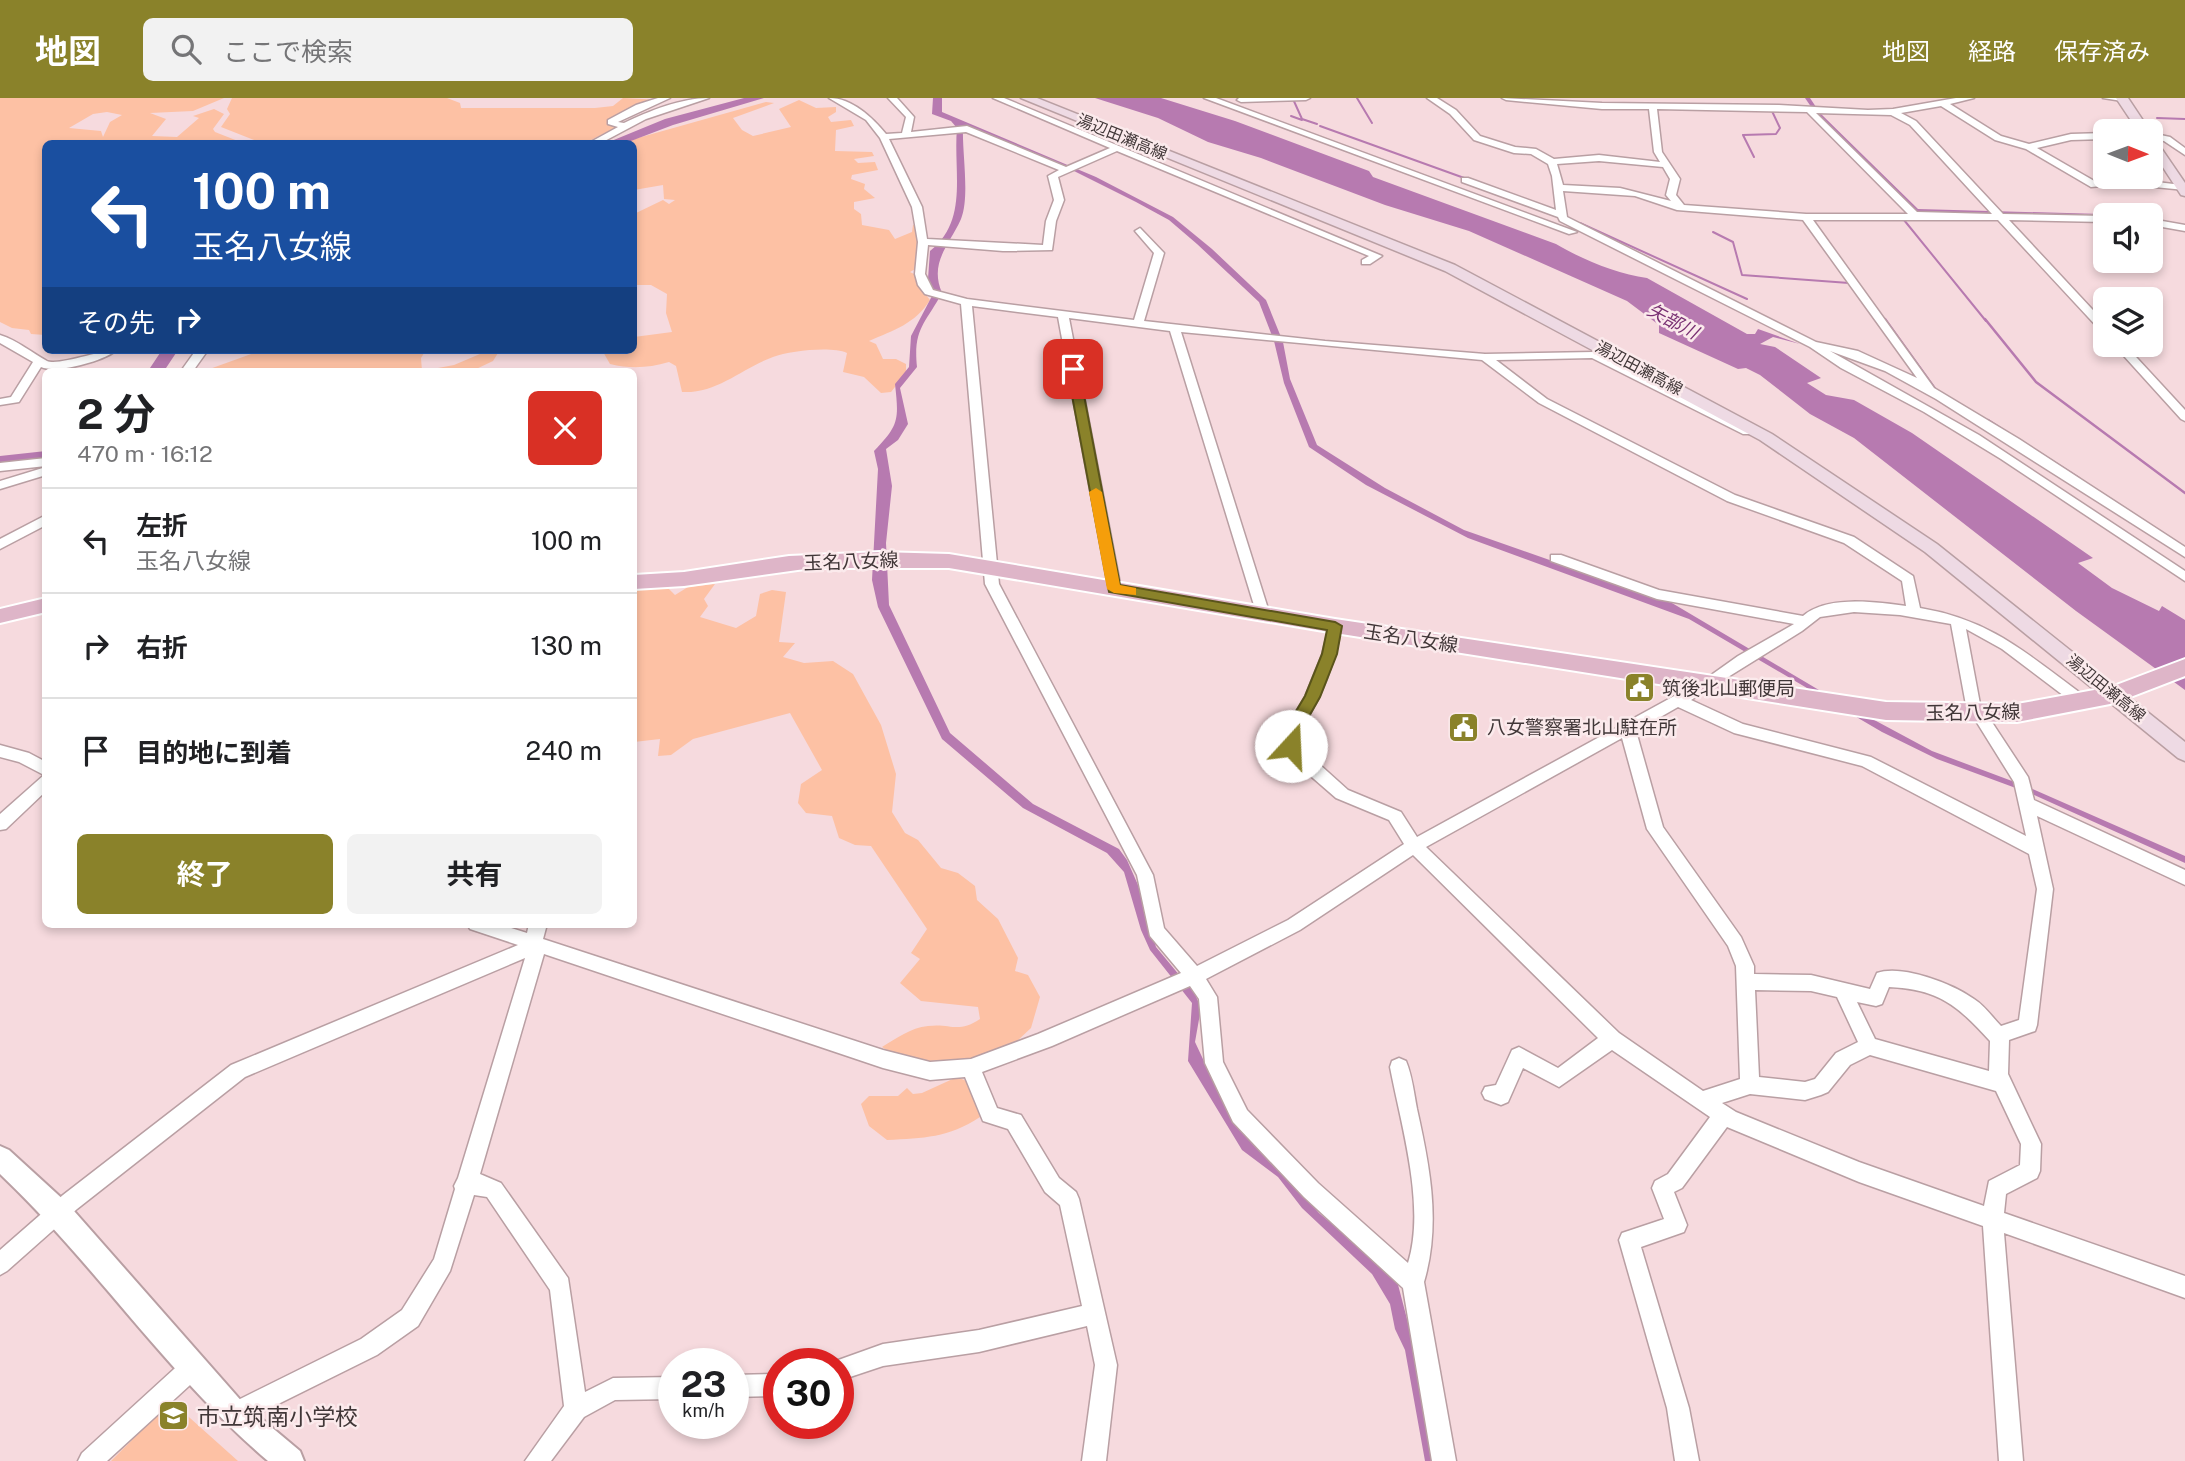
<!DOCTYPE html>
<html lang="ja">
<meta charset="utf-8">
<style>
body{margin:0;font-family:"Public Sans","Noto Sans JP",sans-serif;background:#f2f2f2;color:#202124;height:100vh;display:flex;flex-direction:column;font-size:26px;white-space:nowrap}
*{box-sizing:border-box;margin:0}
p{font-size:23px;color:#757577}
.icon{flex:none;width:38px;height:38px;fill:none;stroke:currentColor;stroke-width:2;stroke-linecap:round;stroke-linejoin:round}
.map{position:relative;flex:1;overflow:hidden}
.sheet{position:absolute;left:42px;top:270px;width:595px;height:560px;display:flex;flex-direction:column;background:#fff;border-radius:10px;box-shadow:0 4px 10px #0003}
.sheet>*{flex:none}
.top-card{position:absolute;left:42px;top:42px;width:595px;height:214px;border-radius:10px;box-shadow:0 4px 10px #0003;background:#1a4fa0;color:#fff;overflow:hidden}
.needle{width:46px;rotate:91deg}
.fabs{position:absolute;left:2093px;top:21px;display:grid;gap:14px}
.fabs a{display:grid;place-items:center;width:70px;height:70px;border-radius:10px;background:#fff;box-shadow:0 4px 10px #0003;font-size:35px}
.speed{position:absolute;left:658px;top:1250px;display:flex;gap:14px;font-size:35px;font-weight:700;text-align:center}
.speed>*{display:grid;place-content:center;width:91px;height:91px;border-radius:50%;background:#fff;box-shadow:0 4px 10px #0003;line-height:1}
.speed small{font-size:18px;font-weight:400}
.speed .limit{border:10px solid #d22;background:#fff;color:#111}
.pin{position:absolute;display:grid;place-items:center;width:60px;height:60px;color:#fff;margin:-30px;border-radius:14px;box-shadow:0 4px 10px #0006}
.me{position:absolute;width:77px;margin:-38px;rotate:20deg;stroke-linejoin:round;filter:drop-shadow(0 0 5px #0008)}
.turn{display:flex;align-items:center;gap:24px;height:147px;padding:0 35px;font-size:32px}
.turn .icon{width:91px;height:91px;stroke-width:2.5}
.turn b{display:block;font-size:49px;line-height:60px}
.then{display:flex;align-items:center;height:66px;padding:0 35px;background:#0003;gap:14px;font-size:26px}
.round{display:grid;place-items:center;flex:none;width:74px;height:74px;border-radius:10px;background:#f2f2f2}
.headline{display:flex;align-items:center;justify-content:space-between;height:119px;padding:0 35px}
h1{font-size:42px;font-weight:700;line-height:52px}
.cta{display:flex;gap:14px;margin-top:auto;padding:14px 35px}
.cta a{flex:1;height:80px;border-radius:10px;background:#8a822a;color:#fff;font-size:28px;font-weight:700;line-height:80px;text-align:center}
.cta a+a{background:#f2f2f2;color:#202124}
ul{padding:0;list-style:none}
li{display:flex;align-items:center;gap:21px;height:105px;padding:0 35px;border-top:2px solid #e0e0e0}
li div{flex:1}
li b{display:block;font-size:26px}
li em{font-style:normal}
header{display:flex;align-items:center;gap:42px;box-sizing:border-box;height:98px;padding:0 35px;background:#8a822a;color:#fff}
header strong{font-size:33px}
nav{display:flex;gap:38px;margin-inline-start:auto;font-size:24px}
.search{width:490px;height:63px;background:#f2f2f2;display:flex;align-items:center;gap:18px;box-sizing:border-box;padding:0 24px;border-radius:10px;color:#757577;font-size:26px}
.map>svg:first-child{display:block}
.green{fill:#fdc1a4;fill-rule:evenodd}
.water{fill:#b77ab0}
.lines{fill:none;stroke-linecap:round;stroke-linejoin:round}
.stream-far1{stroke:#b77ab0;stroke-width:2}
.stream{stroke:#b77ab0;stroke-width:2.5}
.river{fill:#b77ab0;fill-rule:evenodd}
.minor-casing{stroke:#b99fa3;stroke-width:3}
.tertiary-casing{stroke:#b99fa3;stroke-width:4}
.secondary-casing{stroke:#b99fa3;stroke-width:3}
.primary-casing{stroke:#fff;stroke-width:4}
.minor{fill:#fff;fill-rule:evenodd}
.tertiary{fill:#fff;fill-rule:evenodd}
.secondary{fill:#eedae4;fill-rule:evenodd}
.primary{fill:#deb5c8;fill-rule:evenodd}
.route{fill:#8a822a;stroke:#5a541b;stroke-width:2}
.slow{fill:#f59e0b}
.labels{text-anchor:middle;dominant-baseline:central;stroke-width:5;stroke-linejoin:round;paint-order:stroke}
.far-street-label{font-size:16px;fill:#413738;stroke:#fbeaec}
.far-water-label{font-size:18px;font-style:italic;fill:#782f72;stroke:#fbeaec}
.street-label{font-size:19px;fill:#413738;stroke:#fbeaec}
.poi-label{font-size:19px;fill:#413738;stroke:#fbeaec;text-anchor:start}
.near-poi-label{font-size:23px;fill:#413738;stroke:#fbeaec;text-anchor:start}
</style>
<header>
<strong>地図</strong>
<div class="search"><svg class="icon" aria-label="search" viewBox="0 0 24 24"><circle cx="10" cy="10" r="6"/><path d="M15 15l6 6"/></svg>ここで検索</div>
<nav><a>地図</a><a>経路</a><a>保存済み</a></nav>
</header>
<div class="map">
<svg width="2185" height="1363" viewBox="0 0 2185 1363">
<rect width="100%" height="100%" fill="#f6dade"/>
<path class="green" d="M0,0H224L193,13L150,15L166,21L152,38L177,39L199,20L193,18L214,11L224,16L213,31L215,34L243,45L46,46L45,237L31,236L29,232L12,230L0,224ZM107,14L122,17L110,24L103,39L101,33L69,30L93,16Z
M232,0H447L460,5L461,10H595L613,8L623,0L661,2L610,25L617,29L585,45H254V42L221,29L230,16L227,11Z
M799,2L816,10L836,9V14L828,19L831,24L851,22L854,28L836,32L835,53L872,54L874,58L854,61L858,65L875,64L878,72L852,77L851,81L865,86L864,91L875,100L854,104V111L861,116L862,127L889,132L895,141L912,134L913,127L918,128L921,143L917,170L910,174L918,178L919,188L930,202C915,226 894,232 869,243L876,246L883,261H896L906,266V275L891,294L881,295L864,279L843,274L847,255C831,248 790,253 773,259C742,270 717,296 682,294L676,268L669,264C648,270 631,271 610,266L602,252H634V239L672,234L666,215L667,196L651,187H634V144L636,142L634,138V116L663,102L669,106L675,102L664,101L663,87L634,92V46L620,45L766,4L774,5L733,20L742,32L753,38L791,29L779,11Z
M262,252H426L421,260L422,273L454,267L487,253L498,255L493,263L472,273H204Z
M715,486L704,501L708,508L700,519L736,530L756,518L760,496L772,492L786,494L779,544L795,545L783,559L804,565L833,563L853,576L881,627L896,676L892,714L905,735L918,742L941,770L958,775L975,788L977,802L998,821L1018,860L1015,873L1028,877L1040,899L1031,930L1002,957L952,968H912L882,949C897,940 910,930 928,928C952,925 957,936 980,921L978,909L921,903L900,885L920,861L911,855L927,831L871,748L855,747L839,740L832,718L806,715L798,705L801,686L822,672L790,615L693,641L671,657L658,658L660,641L634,644V488L668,490L675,497L688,489Z
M957,979L969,984L980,1019C948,1040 924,1040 887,1042L869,1028L861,1006L869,998H898L907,990L913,996L922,995Z
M171,1303L238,1363H111Z"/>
<path class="water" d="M933,0H942V14L1096,79L1173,119L1212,151L1266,202L1283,244L1290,281L1317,347L1385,390L1464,432L1672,505L1824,595L1932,653L2028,689L2185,758V765L2032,696L1937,661L1882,634L1689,521L1468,440L1366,387L1309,349L1284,285L1274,243L1259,204L1197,146L1169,122L1136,104L1066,69L973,31L963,30C962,55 970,99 961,121C949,148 929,164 942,195C925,226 913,231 917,269L900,290L908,326L898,342L886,351L892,388L886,445L889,507L950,635L1033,706L1119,751L1127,762L1138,787L1156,849L1195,896L1201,910L1195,944L1231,1021L1292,1083L1319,1115L1396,1179L1417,1259L1434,1363H1425L1405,1252L1395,1231L1390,1206L1372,1176L1302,1110L1278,1079L1242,1052L1188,963L1192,905L1150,852L1141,832L1124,774L1107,755L1023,710L942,641L878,509L872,482L878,371L874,353C899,327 899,322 895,286L909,269L911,238L932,198L928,181L930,153C969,122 953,74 957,30L951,23L932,16Z
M1095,0H1161L1235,23L1369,73L1373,79L1556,146C1581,161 1617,176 1647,180L1747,236H1755L1758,231L1800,246L1773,239L1760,246L1775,249L1821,280L1807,285L1826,297L1854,302L1912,335L2093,460L2078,465L2112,490L2159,513L2162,508L2185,522V592L2076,513L1854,340L1810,316L1760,277L1746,270L1738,271L1659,235V227L1627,203L1469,133L1385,107L1261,60L1208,44L1158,20Z
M1805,0H1810L1820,15L1918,111L2137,117L1914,114L1816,16Z"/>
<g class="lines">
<path class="stream-far1" d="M1357,0L1372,25
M1293,1L1302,21L1317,26
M1291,18L1302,22
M2157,20L2185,21
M1320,28L1467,81
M1754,59L1743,37L1776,36L1780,30L1771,11
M1904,122L1986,223
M1580,125L1747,201
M1713,134L1733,144L1742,177L1849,185
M1883,219L1886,223"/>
<path class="stream" d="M1885,221L1936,292
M1985,221L2036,284L2185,395
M2114,247L2122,256
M1988,322L2008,335
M2035,352L2079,380"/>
<path class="river" d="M744,0H764L673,27L623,46H604L665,21Z
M162,252H178L164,273H148Z
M46,353V363L0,368V358Z"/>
<defs>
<path id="minor" d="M658,0H670L618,24L624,25C649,13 681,0 709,0L646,21L599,46H587L618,29L608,26V22L636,7Z
M829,0C852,0 872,19 886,36L902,35L906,19L888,0H897L914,19L911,34L967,28L1066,69L1110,50L993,0H1004L1382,158L1370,166H1362V162L1369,158L1117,53L1058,79L1064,102L1056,123L1052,152L1003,153L928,147L925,176L933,192L967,201L1134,222L1154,155L1135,133L1140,130L1164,155L1144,223L1325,243L1485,256L1594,254L1753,333L1751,336H1743L1592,260L1496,262L1547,301L1735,397L1854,439L1913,478L1920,510C1993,522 2029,558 2086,599L2088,603L2086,607H2076L2002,551L1966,531L1980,606L2028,679L2034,702L2185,772V787L2037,718L2053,791L2037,927L2035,933L2009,942L2008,976L2041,1046L2040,1073L2037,1080L2006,1096L2004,1115L2185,1178V1200L2004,1135L2023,1363H1999L1983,1128L1859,1084L1727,1029L1682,1090L1674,1094L1687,1127L1684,1134L1641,1149L1689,1310L1699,1363H1675L1667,1310L1619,1142L1622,1135L1664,1121L1652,1090L1655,1083L1668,1076L1710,1019L1612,952L1559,989L1523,970L1508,1004L1501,1007L1485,1001L1482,995L1485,989L1496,987L1512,952L1519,949L1558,970L1598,940L1413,757L1300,832L1206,881L1217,899L1223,964L1247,1012L1318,1085L1408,1165C1426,1108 1401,1027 1390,969L1392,963L1399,960L1406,963C1412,977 1414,995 1417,1011C1430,1069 1441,1126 1424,1184L1456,1363H1432L1403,1190L1304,1099L1233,1024L1205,965L1199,901L1190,888L1052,948L982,974L997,1010L1021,1017L1059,1080L1076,1094L1079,1101L1117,1267L1106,1363H1082L1095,1267L1087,1228L979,1254L883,1268L838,1283V1265H830L883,1246L979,1232L1082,1208L1060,1107L1045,1094L1008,1031L983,1023L965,979L930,982L883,970L544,856L480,1076L501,1085L568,1180L585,1294L613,1280L674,1279V1301L615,1302L584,1319L551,1363H525L564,1308L550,1192L487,1099L474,1097L450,1173L418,1228L377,1257L242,1324L234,1327L226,1324L223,1316L226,1308L361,1241L402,1212L434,1161L455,1091L454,1088L458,1080L525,860L245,979L77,1111L7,1173L0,1177V1152L63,1097L231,967L518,847L470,831L467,826H498L527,835L529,826H547L543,841L883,952L930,964L971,961L1038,936L1181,875L1150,838L1137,777L985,486L961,206L925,196L918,187L915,176L918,144L912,109L880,40L866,22ZM966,34L1059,72L1048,78L1054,102L1046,123L1043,147L927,141L922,109L889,41ZM972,208L1058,219L1109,494H1119L1121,491L1069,220L1170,233L1257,517L1262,519L1269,514L1181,234L1482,262L1539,305L1727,403L1844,445L1902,483L1906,508C1876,504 1827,497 1803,518L1659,492L1561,457H1551V463L1657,501L1794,526L1738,558L1707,580L1417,739L1401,714L1348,692L1299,648C1299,628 1312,615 1320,597C1330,575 1337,552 1342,528L1335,523L1330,525L1322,557L1305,599L1283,635V648L1291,661L1336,700L1389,722L1404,746L1288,822L1197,868L1164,830L1153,777L999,486ZM1854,514L1900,517L1951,526L1966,607L2014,684L2026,738L1871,659L1743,626L1691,602L1802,533L1820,519ZM1678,609L1734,635L1862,668L2029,756L2037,791L2019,922L2001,928C1992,919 1985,908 1974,901C1953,886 1902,866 1877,875L1870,891L1811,877L1754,876V868L1741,839L1663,729L1636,633ZM1622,640L1647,731L1728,848L1736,868L1740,981L1703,993L1619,935L1426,749ZM1889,889C1939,891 1958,908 1990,943L1989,973L1875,941L1857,904L1876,908L1882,906ZM1755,892L1811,893L1837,899L1858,944L1836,955L1815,981L1805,984L1759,979ZM1870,957L1996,993L2021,1046L2020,1067L1989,1083L1984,1108L1859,1064L1736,1014L1722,1005L1750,996L1805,1002L1821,997L1828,994L1850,967Z
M1204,0H1216L1577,134L1569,136Z
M1239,0H1310L1306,2L1241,4L1237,2Z
M1427,0H1437L1456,12L1480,38L1515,49L1536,51L1554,61L1599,57L1660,64L1654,54L1649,11H1602L1506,2L1502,0L1602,5L1779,7L1868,12L1893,11L1956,0H1974L1950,6L2001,38L2029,46L2071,36L2105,35V41L2071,42L2037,50L2096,84L2123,80L2182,87L2185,88V92L2123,86L2091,89L2026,51L1995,42L1941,8L1901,15L1916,23L2003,116L2105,118V124L2009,122L2105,225V234L2101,233L1998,122H1813L1934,290L2019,341L2185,449V459L1936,301L1885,273L1830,253L1979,337L2185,473V483L2001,361L1924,314L1841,270L1810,249L1560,123L1558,119L1462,84V80H1468L1556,112L1552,78L1548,66L1531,56L1514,55L1474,42L1450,16ZM1657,11L1807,14L1908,116H1806L1684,107L1676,97L1680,81L1662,54ZM1816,15L1891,17L1910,27L1992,116L1917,114ZM1599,63L1663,69L1670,81L1666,97L1671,103L1620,90L1563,87L1557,66ZM1563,93L1635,98L1677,112L1803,122L1917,280L1858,253L1816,244L1567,119Z
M2103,0H2125L2126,1L2122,3Z
M2151,35L2170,39L2185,50V57L2164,43L2151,41Z
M2151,121L2185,127V133L2151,127Z
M0,237C17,242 32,255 47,263C58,268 101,252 117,252C103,263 58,276 41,269L19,304L0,307V301L11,299L33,264L0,245Z
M2114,247H2125L2185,312V323L2181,321Z
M196,252H208L193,273H181Z
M46,360V368L0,373V365Z
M46,369V377L0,391V383Z
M46,417V427L0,451V441Z
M0,647L29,655L46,664V693L6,731L0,732V716L44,677L19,664L0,659Z
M193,1258L201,1261L204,1269L201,1277L107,1363H78L82,1355L185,1261Z
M779,1276V1298L733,1299V1277Z"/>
<path id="tertiary" d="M0,1048L9,1052L67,1105L244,1306L300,1353L304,1363H268C168,1278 95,1166 0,1076Z"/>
<path id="secondary" d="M1021,0H1037L1455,167L1772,336L1937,446L2185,644V663L2178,660L1925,454L1760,342L1445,173Z
M2116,0H2128L2150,33H2138Z
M2151,39L2155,41L2185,85V98L2181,97L2151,51Z"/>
<path id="primary" d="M880,454L949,456L1335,521L1886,604L2017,606L2111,589L2185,561V578L2115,605L2017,624L1886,622L1335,535L949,470H812L684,488L634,491V477L684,474L789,458Z
M46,500V514L0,525V511Z"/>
</defs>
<use href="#minor" class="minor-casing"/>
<use href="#tertiary" class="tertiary-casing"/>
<use href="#secondary" class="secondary-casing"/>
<use href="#primary" class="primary-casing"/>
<use href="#minor" class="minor"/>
<use href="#tertiary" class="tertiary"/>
<use href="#secondary" class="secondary"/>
<use href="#primary" class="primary"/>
</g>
<path class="route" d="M1073,268L1079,271L1120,487L1335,524L1342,528L1337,556L1320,599L1299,636L1296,652H1285L1283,635L1305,598L1322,556L1327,532L1109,494L1067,271Z"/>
<path class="slow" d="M1096,390L1102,394L1120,487L1136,490V497L1114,495L1107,491L1089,394Z"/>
<defs>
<symbol id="civic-square" viewBox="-11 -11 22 22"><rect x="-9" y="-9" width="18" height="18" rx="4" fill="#8a822a" stroke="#fbeaec"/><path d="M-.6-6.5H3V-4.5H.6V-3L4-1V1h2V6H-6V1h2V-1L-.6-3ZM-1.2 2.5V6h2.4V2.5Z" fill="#fff"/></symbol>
<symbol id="school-square" viewBox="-11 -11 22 22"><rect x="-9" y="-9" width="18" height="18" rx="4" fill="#8a822a" stroke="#fbeaec"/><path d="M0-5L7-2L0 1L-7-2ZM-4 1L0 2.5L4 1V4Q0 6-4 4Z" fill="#fff"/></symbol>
</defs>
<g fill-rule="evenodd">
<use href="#civic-square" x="1622" y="572" width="35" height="35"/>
<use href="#civic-square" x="1446" y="612" width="35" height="35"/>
<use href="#school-square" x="156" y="1300" width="35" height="35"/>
</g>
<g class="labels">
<g class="far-street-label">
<text transform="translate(1122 39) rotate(22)">湯辺田瀬高線</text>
<text transform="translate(1639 270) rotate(28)">湯辺田瀬高線</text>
<text transform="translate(2106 590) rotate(39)">湯辺田瀬高線</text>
</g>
<g class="far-water-label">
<text transform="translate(1673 223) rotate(28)">矢部川</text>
</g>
<g class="street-label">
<text transform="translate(851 463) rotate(-2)">玉名八女線</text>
<text transform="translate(1411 540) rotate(9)">玉名八女線</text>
<text transform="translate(1973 614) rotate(-1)">玉名八女線</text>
</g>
<g class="poi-label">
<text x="1662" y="590">筑後北山郵便局</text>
<text x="1487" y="629">八女警察署北山駐在所</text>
</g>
<g class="near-poi-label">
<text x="197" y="1318">市立筑南小学校</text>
</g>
</g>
</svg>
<div class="fabs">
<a><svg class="needle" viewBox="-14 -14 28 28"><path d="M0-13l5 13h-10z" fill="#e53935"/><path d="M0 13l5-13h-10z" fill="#757577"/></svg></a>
<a><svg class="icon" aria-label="sound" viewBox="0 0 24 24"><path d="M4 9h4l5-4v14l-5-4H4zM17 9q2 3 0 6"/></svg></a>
<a><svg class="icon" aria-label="layers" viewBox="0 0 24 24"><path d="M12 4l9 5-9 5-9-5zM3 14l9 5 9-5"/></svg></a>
</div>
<div class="speed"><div>23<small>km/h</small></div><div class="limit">30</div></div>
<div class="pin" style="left:1073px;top:271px;background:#d93025"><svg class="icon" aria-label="arrive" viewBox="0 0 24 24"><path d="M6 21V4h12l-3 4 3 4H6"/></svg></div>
<svg class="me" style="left:1291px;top:648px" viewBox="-20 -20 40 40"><circle r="19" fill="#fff"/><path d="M0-13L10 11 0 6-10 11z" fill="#8a822a"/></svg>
<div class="top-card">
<div class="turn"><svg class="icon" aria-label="left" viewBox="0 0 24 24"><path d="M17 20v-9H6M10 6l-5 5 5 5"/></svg><div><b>100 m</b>玉名八女線</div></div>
<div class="then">その先<svg class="icon" aria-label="right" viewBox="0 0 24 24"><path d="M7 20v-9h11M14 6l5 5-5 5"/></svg></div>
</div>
<section class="sheet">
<div class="headline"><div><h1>2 分</h1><p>470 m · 16:12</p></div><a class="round" style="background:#d93025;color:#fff"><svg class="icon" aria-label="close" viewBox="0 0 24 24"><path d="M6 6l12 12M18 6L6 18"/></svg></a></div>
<ul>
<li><svg class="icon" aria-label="left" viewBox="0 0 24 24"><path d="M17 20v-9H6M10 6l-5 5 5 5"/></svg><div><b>左折</b><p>玉名八女線</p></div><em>100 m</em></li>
<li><svg class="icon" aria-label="right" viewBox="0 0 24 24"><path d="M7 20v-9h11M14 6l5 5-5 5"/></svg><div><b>右折</b></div><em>130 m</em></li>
<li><svg class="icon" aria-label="arrive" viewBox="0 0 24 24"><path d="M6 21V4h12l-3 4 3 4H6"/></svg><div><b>目的地に到着</b></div><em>240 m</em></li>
</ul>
<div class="cta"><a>終了</a><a>共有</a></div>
</section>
</div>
